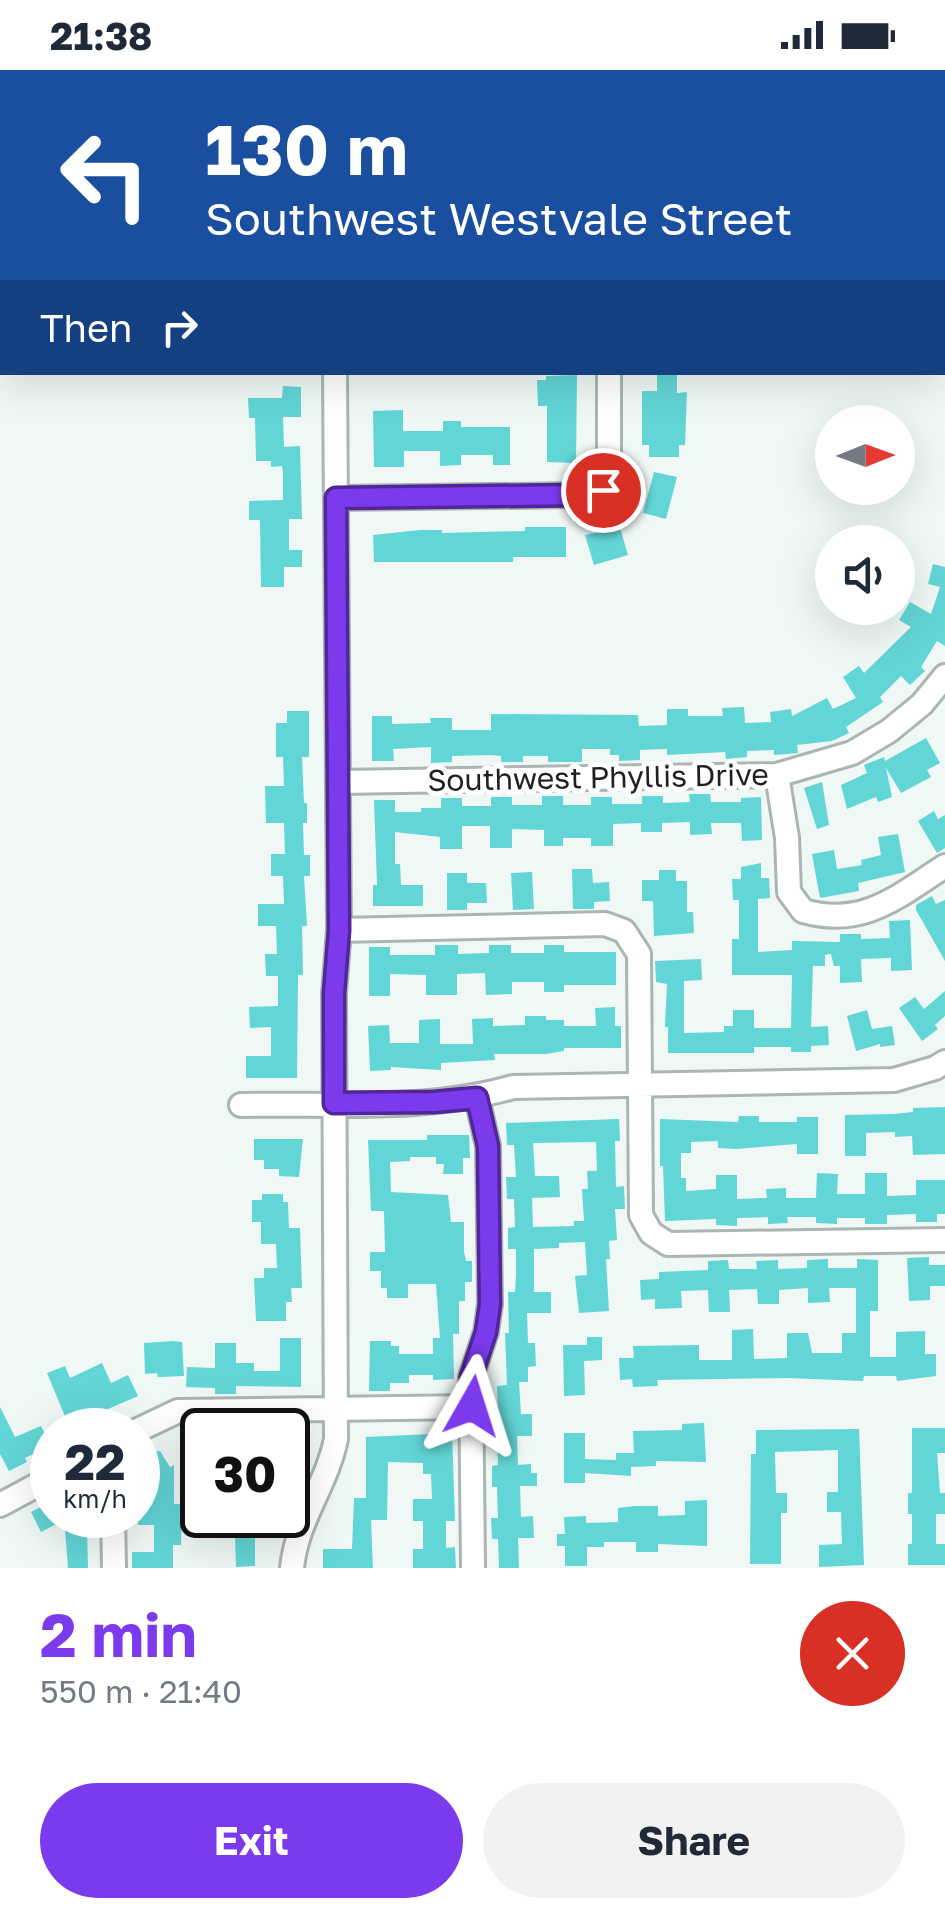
<!DOCTYPE html>
<meta charset="utf-8">
<style>
body{margin:0;font-family:"Golos Text",sans-serif;background:#f2f2f3;color:#1f2937;height:100vh;display:flex;flex-direction:column;font-size:38px;white-space:nowrap}
*{box-sizing:border-box;margin:0}
p{font-size:32px;color:#747a83}
.icon{flex:none;width:55px;height:55px;fill:none;stroke:currentColor;stroke-width:2;stroke-linecap:round;stroke-linejoin:round}
.map{position:relative;height:1498px;overflow:hidden}
.details{display:flex;flex-direction:column;background:#fff;flex:1}
.details>*{flex:none}
.guide{position:absolute;left:0px;top:0px;width:945px;height:305px;box-shadow:0 10px 40px #0002;background:#1a4fa0;color:#fff;overflow:hidden}
.needle{width:65px;rotate:89deg}
.fabs{position:absolute;left:815px;top:335px;display:grid;gap:20px}
.fabs a{display:grid;place-items:center;width:100px;height:100px;border-radius:50%;background:#fff;box-shadow:0 10px 40px #0002;font-size:50px}
.speed{position:absolute;left:30px;top:1338px;display:flex;gap:20px;font-size:50px;font-weight:700;text-align:center}
.speed>*{display:grid;place-content:center;width:130px;height:130px;border-radius:50%;background:#fff;box-shadow:0 10px 40px #0002;line-height:1}
.speed small{font-size:25px;font-weight:400}
.speed .limit{border:5px solid #111;border-radius:15px;background:#fff;color:#111}
.pin{position:absolute;display:grid;place-items:center;width:85px;height:85px;color:#fff;margin:-42px;border:5px solid #fff;border-radius:50%;box-shadow:0 2px 10px #0007}
.me{position:absolute;width:110px;margin:-55px;rotate:6deg;stroke-linejoin:round;filter:drop-shadow(0 0 8px #0008)}
.turn{display:flex;align-items:center;gap:35px;height:210px;padding:0 40px;font-size:45px}
.turn .icon{width:130px;height:130px;stroke-width:2.5}
.turn b{display:block;font-size:70px;line-height:85px}
.then{display:flex;align-items:center;height:95px;padding:0 40px;background:#0003;gap:20px;font-size:38px}
.round{display:grid;place-items:center;flex:none;width:105px;height:105px;border-radius:52px;background:#f2f2f3}
.summary{display:flex;align-items:center;justify-content:space-between;height:170px;padding:0 40px}
h1{font-size:60px;font-weight:700;line-height:75px;color:#7c3aed}
.cta{display:flex;gap:20px;margin-top:auto;padding:20px 40px}
.cta a{flex:1;height:115px;border-radius:60px;background:#7c3aed;color:#fff;font-size:40px;font-weight:700;line-height:115px;text-align:center}
.cta a+a{background:#f2f2f3;color:#1f2937}
.status{display:flex;justify-content:space-between;align-items:center;height:70px;padding:0 50px;background:#fff;direction:ltr}
.status svg{height:28px;fill:currentColor}
.map>svg:first-child{display:block}
.building{fill:#62d5d6;fill-rule:evenodd}
.lines{fill:none;stroke-linecap:round;stroke-linejoin:round}
.minor-casing{stroke:#abb5b1;stroke-width:28}
.minor{stroke:#fff;stroke-width:22}
.route-casing{stroke:#51269a;stroke-width:25}
.route{stroke:#7c3aed;stroke-width:18}
.labels{text-anchor:middle;dominant-baseline:central;stroke-width:10;stroke-linejoin:round;paint-order:stroke}
.street-label{font-size:30px;fill:#1d2120;stroke:#fff}
</style>
<div class="status"><b>21:38</b><svg viewBox="0 0 49 12"><path d="M0 12V9h3v3zM5 12V6h3v6zM10 12V3h3v9zM15 12V0h3v12zM26 1h20v11H26zM47 4h2v5h-2z"/></svg></div>
<div class="map">
<svg width="945" height="1498" viewBox="0 0 945 1498">
<rect width="100%" height="100%" fill="#eff8f5"/>
<path class="building" d="M577,305L576,393L547,392V336H538L537,310H546V306Z
M657,305H677V323L687,322L685,375H679V387H649V375H642V321H657Z
M283,316L301,317V347H283L284,377L300,376L302,449H289V480H302V497H284V517H261L260,450H249V431L283,430V405L282,396L271,397V391H256L255,348H249L248,328H282Z
M403,340V361H443V351H461V357H510V395H493V385H461V395L440,396V381H404V397H374L373,341Z
M654,402L677,407L666,449L643,443Z
M525,457H566V487H513V492H374L373,465L420,460H442V463L525,461Z
M620,458L628,485L594,495L585,465Z
M933,494L945,497V576L937,571L921,597L925,601L910,615L901,606L880,627L883,632L846,657L849,663L832,671L797,675L798,683L774,685V680L747,681V687L726,689L725,682L667,685V679L640,680V690L619,691V685H610V679H582V692H548V686H523V692H501V686L491,685L452,686V692L431,693V677L393,679L394,691H372V646H392V654L431,653L430,648H452V660H491V644L638,645L639,656L667,655V639H688V646H723L722,638L744,637L745,653L771,652L770,642L791,639L792,646L827,628L833,639L856,628L843,607L859,596L864,603L911,557L899,550L910,532L931,544L940,517L928,514Z
M287,641H309V687H302L304,733H307V753H303L304,785H310V806H304L307,856H302L303,905H298L297,1008H246V986H271V957L250,958L249,937L278,936V906H266L265,884H277L276,856H258V834H284L283,806H271V784H285L284,753H266L265,716H284L283,687H276V653H287Z
M926,668L940,693L927,700L931,707L901,723L886,698L892,727L878,732L876,727L847,739L841,715L867,703L864,695L884,687L885,691Z
M822,712L829,755L817,759L804,718Z
M689,724H710L711,732H741V728L761,727L762,770L742,771L741,753H711L712,764L690,765V752L662,753V762H641V753L613,754V776H591V768H563V776H544V760L512,759V778H490V756H462V779H440V767L395,762V794H400L401,815H423V836H373V815H377L374,730H395V742H421V738H441V728H462V736H491V727H512V735H542V726H563V735H591V727H612V734H642V726H663V733L690,732Z
M934,741L938,749L945,745V778L937,783L918,751Z
M898,764L905,802L858,813L859,821L820,828L812,784L834,780L837,799L862,795L861,790L881,785L878,767Z
M761,793V808H769L770,828L758,829V882L792,880V871L840,872V864H861V869L890,868L889,851L910,850L912,900L891,901V888L861,889L862,912L840,913V896H834L831,884L825,885V896H813L811,957L828,956L829,975L811,976V982H791V977H754V983H668V957H665L667,914L656,912L655,891L701,889L702,910L684,911V963L724,962V956H733V940H754V958H791L792,905H732V869H739V830H733L732,809H741V797Z
M572,799H592L593,813L609,812L610,831L594,832V839H573Z
M659,800H676V811H687V842H693L694,863L654,866L653,831H642V810H659Z
M532,802L534,839L513,840L511,803Z
M447,803H467V813H486L487,833H467V840H447Z
M932,826L936,834L945,830V891L916,840V835Z
M435,875H458V884L489,883V875H511V883H544V875H564V882H616V915H564V922H544V912H512V924L486,925L485,903L457,904V925H426V905L390,904V926H369V877H390V885H435Z
M945,921V946L935,955L938,959L922,971L899,938L915,927L924,939Z
M615,937V956H621V978H564V981L546,984H494L495,990L441,993V1000L391,997V1000L370,1001L368,956L389,955L390,973H419V950L440,949V974H473L472,949L493,948V956L525,955V946H546V950H564V956H596L595,938Z
M867,940L872,959L892,956L895,975L880,977V974L856,981L847,946Z
M945,1037V1084L913,1085L912,1066L895,1067V1062L866,1063V1086H845V1045L894,1044L913,1042V1038Z
M739,1046H759V1052H797V1047H818V1084H797V1074L736,1079L718,1078V1071L691,1072V1083H681V1108H686V1121L716,1119V1105H737V1129L767,1128L766,1119L786,1118V1128H816L817,1103L838,1104L837,1124H865V1103H887V1126L916,1125V1110H945V1144H937V1152H916V1144L887,1145V1154H865V1148H837V1154L816,1153V1147H787L788,1153L768,1154V1147L737,1148V1156L716,1155V1149L665,1151L663,1096H660V1049L738,1052Z
M619,1049L620,1071H615L616,1117L624,1116L625,1139H615L617,1170L609,1171L610,1189H606L609,1241L579,1243L575,1206L587,1205L585,1172L559,1173V1178L534,1179V1222H551V1243H527L528,1273H535L536,1296L528,1297V1312H519L521,1344H532V1366H517L518,1395L531,1394V1403H537V1416H520L521,1447L533,1446L534,1468H518L519,1498H499L498,1469H492L491,1448H498L497,1417H492V1396L498,1395L497,1366H490L489,1344H498L497,1316L507,1315L505,1263H509L508,1222H515L516,1205V1179H508V1158L515,1157L514,1129H507L506,1107H516L514,1075H507L506,1053ZM596,1072L597,1101H587L588,1119H582L584,1151H574V1156L533,1157L532,1128L560,1127L559,1106H535L533,1073Z
M427,1065H469L470,1088H463V1104H443L444,1094H436V1087H410V1091L390,1092L391,1122L448,1125L451,1152H464V1182L466,1191H472V1212H465V1231H459V1264H453L454,1309L433,1310V1305H409V1313H390V1321H369L370,1271H391V1276H399V1284H433V1268H440L436,1214H408V1228H387V1218H381V1201H370V1182H385L384,1141H371L368,1070H427Z
M254,1069H303L299,1107L279,1106V1099H264V1090H254Z
M262,1124H283V1132H288L289,1158H300L302,1218H291L292,1232H286V1251H256L254,1208H264V1198H277L276,1174H261V1152H252V1130H262Z
M929,1187V1195H945V1216H930V1230L909,1231L907,1188Z
M828,1189V1198H857V1189L878,1190V1241H870V1287H896V1262L925,1261V1284H936V1306L897,1311L896,1306H864L863,1311L787,1308L657,1310L658,1316L633,1317L632,1309L620,1310L619,1288H634L633,1276L699,1275V1290H732V1260L753,1259L754,1289L787,1288V1263H808L812,1283H842V1263H856V1218H829L830,1232L808,1233V1218L779,1220V1234H758L757,1219L729,1220L730,1242H709L708,1220L681,1221L682,1238L655,1239V1229L641,1230L640,1210L659,1209V1202L708,1200V1191L728,1190L729,1199H757L756,1191L778,1190V1199L807,1198V1190Z
M587,1267H602V1290L584,1291L585,1325L564,1326L563,1275H587Z
M280,1268H301V1317L236,1316V1324H215V1318L186,1317L187,1297L215,1298V1273H236V1293H254V1301H280Z
M173,1271L182,1272L184,1306L158,1307L157,1303L145,1304L144,1273Z
M102,1293L111,1313L128,1305L138,1326L69,1356L47,1303L65,1296L70,1308Z
M0,1337L15,1367L41,1356L51,1376L25,1388L27,1392L9,1401L0,1384Z
M704,1353L706,1392L656,1391V1396L631,1397V1406L585,1403V1413H564V1363H585V1389L616,1390V1383H634L633,1361L682,1360V1354Z
M912,1358H945V1383H937L940,1423H945V1444H936V1474H945V1495H908V1474H912V1444H908V1423H912Z
M859,1359L864,1495L819,1497V1475L842,1474L841,1442H827V1422H838V1380L775,1382L776,1423H787V1443H781V1494H750L751,1384H756V1360Z
M452,1363L455,1451H446V1478L455,1477L456,1498H413V1479H423V1451H413V1429H432L431,1404H423V1393L388,1392L387,1450H371L373,1498H323V1479H352L354,1428H366V1367Z
M160,1381L170,1397L174,1395V1434H182L181,1475H173V1498H132V1482H154V1455H138V1386H147V1382Z
M707,1430V1476L658,1474V1482H636V1472H604V1477H587V1496H565V1476H557V1464H565L564,1447L586,1446V1453L618,1452V1438L635,1436H658V1446L685,1445V1431Z
M52,1431V1445H74L41,1462L31,1442Z
M228,1445H264V1468H255V1496L236,1497L235,1468H228Z
M87,1459L88,1498H68L65,1460Z"/>
<g class="lines">
<defs>
<path id="minor" d="M332,0V2
M730,0V2
M942,102H945
M336,428L579,425L603,421L609,397V302
M777,705L787,768L789,822L803,841C863,858 897,827 945,796
M339,712L777,705L852,683L889,661L922,634L945,606
M339,860L605,854L624,861L639,884L641,1145L651,1163L668,1174L945,1170
M241,1035C330,1033 427,1042 513,1017L894,1010L935,998L945,992
M138,1360L178,1341L471,1337
M0,1435L52,1407
M113,1445L114,1498
M292,1498C297,1449 326,1417 336,1369L334,923L339,860L335,302
M473,1498L471,1307L486,1262L490,1234L488,1076L477,1028"/>
</defs>
<use href="#minor" class="minor-casing"/>
<use href="#minor" class="minor"/>
</g>
<g class="lines">
<defs>
<path id="route" d="M472,1336L471,1307L486,1262L490,1234L488,1076L477,1028L434,1032L334,1033V923L339,860L336,428L579,425L603,420"/>
</defs>
<use href="#route" class="route-casing"/>
<use href="#route" class="route"/>
</g>
<g class="labels">
<g class="street-label">
<text transform="translate(598 707) rotate(-1)">Southwest Phyllis Drive</text>
</g>
</g>
</svg>
<div class="fabs">
<a><svg class="needle" viewBox="-14 -14 28 28"><path d="M0-13l5 13h-10z" fill="#e53935"/><path d="M0 13l5-13h-10z" fill="#747a83"/></svg></a>
<a><svg class="icon" aria-label="sound" viewBox="0 0 24 24"><path d="M4 9h4l5-4v14l-5-4H4zM17 9q2 3 0 6"/></svg></a>
</div>
<div class="speed"><div>22<small>km/h</small></div><div class="limit">30</div></div>
<div class="pin" style="left:603px;top:420px;background:#d93025"><svg class="icon" aria-label="arrive" viewBox="0 0 24 24"><path d="M6 21V4h12l-3 4 3 4H6"/></svg></div>
<svg class="me" style="left:472px;top:1336px" viewBox="-20 -20 40 40"><path d="M0-17L14 15 0 8-14 15z" fill="#7c3aed" stroke="#fff" stroke-width="4"/></svg>
<div class="guide">
<div class="turn"><svg class="icon" aria-label="left" viewBox="0 0 24 24"><path d="M17 20v-9H6M10 6l-5 5 5 5"/></svg><div><b>130 m</b>Southwest Westvale Street</div></div>
<div class="then">Then<svg class="icon" aria-label="right" viewBox="0 0 24 24"><path d="M7 20v-9h11M14 6l5 5-5 5"/></svg></div>
</div>
</div>
<section class="details">
<div class="summary"><div><h1>2 min</h1><p>550 m · 21:40</p></div><a class="round" style="background:#d93025;color:#fff"><svg class="icon" aria-label="close" viewBox="0 0 24 24"><path d="M6 6l12 12M18 6L6 18"/></svg></a></div>
<div class="cta"><a>Exit</a><a>Share</a></div>
</section>
